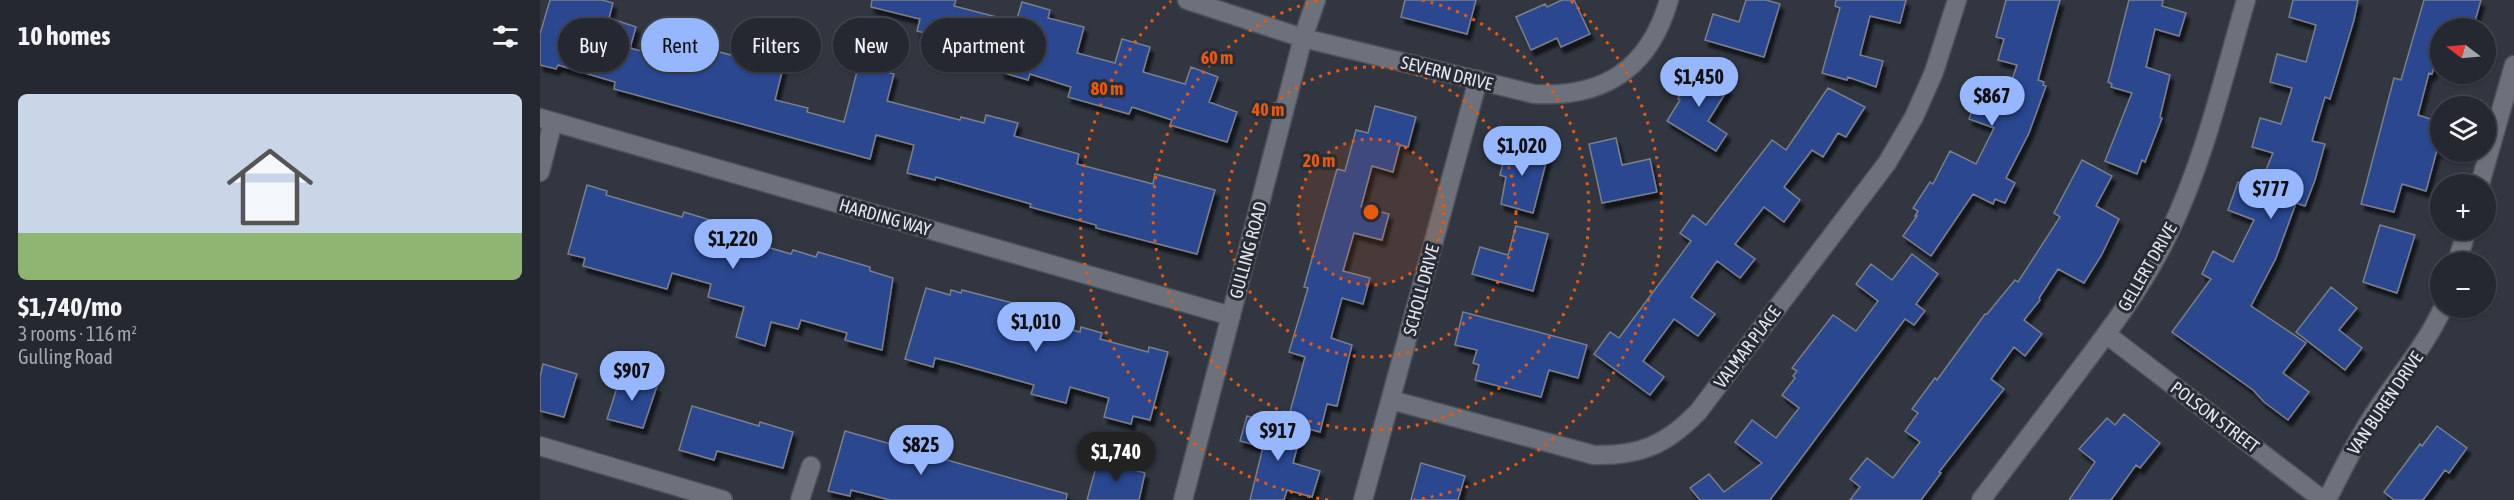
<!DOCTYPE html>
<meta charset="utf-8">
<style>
body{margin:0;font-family:"Asap Condensed",sans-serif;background:#2d3038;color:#f1f3f6;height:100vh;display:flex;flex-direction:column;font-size:22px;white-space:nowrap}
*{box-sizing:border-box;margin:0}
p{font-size:20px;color:#a3a6ab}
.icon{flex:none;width:33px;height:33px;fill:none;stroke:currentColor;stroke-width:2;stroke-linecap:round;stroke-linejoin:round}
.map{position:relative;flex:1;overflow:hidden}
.sheet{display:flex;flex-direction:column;background:#252830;width:540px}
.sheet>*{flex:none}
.banner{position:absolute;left:18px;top:18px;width:570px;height:54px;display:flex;gap:12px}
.needle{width:39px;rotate:286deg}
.tools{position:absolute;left:1890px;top:18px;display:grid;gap:12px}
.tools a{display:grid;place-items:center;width:66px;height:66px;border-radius:50%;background:#252830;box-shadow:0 2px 4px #0004,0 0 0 2px #42444c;font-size:30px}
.price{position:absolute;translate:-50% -51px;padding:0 14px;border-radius:21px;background:#96b6fd;color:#111;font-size:20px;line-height:39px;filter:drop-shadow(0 2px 3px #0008)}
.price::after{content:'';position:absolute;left:50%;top:36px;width:18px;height:14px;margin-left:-9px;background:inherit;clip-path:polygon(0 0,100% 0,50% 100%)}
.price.selected{background:#222;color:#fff}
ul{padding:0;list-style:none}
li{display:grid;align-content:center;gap:12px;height:318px;padding:0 18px}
li span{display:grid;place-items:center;height:186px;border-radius:9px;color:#555}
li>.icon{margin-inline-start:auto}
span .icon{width:108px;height:108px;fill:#fffc;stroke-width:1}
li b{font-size:26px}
h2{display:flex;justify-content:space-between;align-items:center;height:72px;padding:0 18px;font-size:26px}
.pill{padding:0 21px;border-radius:27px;background:#252830;box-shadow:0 2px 4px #0004,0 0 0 2px #42444c;font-size:21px;line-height:54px}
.pill.selected{background:#96b6fd;color:#111}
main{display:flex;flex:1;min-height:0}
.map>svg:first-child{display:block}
.building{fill:#2b478f;stroke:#797f8a;stroke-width:1.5;filter:url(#shadow)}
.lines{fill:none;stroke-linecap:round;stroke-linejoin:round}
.street-casing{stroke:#4e5159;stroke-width:21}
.street{stroke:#6c717c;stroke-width:18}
.ring{fill:none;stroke:#e8590c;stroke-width:3;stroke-dasharray:3 6}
.labels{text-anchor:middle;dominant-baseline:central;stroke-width:6;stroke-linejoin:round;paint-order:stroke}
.street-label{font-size:18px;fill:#e3e6ec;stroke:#282c35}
.centre{fill:#e8590c;stroke:#282c35;stroke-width:3}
.ring-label{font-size:18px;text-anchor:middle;font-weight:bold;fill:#e8590c;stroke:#282c35;stroke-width:6;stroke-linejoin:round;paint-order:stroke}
</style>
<main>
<section class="sheet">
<h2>10 homes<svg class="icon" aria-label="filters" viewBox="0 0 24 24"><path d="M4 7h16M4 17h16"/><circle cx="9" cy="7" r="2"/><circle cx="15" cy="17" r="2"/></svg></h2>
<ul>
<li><span style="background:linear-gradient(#c9d6e8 75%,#8fb573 0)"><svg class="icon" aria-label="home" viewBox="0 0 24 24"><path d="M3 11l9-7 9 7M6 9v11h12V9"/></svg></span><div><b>$1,740/mo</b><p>3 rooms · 116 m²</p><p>Gulling Road</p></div></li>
</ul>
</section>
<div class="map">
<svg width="1974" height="500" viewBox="0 0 1974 500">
<defs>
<filter id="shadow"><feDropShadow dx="3.5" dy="6" stdDeviation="1.5" flood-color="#0009"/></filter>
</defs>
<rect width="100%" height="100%" fill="#313640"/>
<path class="building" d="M 10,0 L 62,0 L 73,3 L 69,18 L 96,27 L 90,48 L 112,54 L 111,58 L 157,70 L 163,48 L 211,60 L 220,27 L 240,32 L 231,65 L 243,68 L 235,100 L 268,108 L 267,112 L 304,122 L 319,64 L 354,74 L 347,101 L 420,120 L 421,117 L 444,123 L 446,115 L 478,123 L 474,136 L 539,154 L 537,164 L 613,184 L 615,174 L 675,190 L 657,254 L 556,228 L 556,225 L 490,207 L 491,204 L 396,177 L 395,180 L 367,173 L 374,145 L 336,135 L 330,159 L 74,89 L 75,82 L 18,65 L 16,69 L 0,65 L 0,34 Z
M 332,0 L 416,0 L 414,6 L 476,22 L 482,2 L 510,10 L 508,18 L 544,27 L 537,53 L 575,63 L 582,39 L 610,47 L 603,72 L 645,84 L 651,67 L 678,77 L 669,102 L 697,112 L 687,142 L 630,125 L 632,120 L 592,107 L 589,114 L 528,97 L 531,87 L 490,74 L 488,80 L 461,72 L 464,61 L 427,51 L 426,55 L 405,49 L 408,39 L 377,31 L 380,19 L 331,7 Z
M 865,0 L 936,0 L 927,34 L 861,17 Z
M 1022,0 L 1034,0 L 1050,34 L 1021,47 L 1017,38 L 991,50 L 976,17 L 1005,4 L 1007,7 Z
M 1206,0 L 1226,0 L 1240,4 L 1224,57 L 1165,40 L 1173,14 L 1199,22 Z
M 1296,0 L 1366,0 L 1360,23 L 1330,16 L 1320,55 L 1343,61 L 1336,87 L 1308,77 L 1307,80 L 1282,73 L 1300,8 L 1295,6 Z
M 1466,0 L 1520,0 L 1498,80 L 1504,82 L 1503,85 L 1506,86 L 1489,133 L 1466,178 L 1475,183 L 1465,203 L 1455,199 L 1453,204 L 1433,194 L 1391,256 L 1363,236 L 1377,216 L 1375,216 L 1378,211 L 1373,208 L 1390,182 L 1393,184 L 1410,151 L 1436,164 L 1454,128 L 1429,119 L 1439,92 L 1465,101 L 1477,65 L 1458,60 L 1464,39 L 1456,37 Z
M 1589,0 L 1623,0 L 1622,6 L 1646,13 L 1639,36 L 1615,29 L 1606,67 L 1630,75 L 1620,117 L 1622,118 L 1605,162 L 1602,160 L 1597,174 L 1565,161 L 1592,93 L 1571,87 L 1572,84 L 1568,82 Z
M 1753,0 L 1818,0 L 1814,20 L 1790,99 L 1785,97 L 1772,141 L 1785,144 L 1775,180 L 1765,206 L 1756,203 L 1736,258 L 1711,306 L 1766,343 L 1743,373 L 1769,392 L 1748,420 L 1724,402 L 1713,390 L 1632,332 L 1671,279 L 1662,274 L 1673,251 L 1693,262 L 1714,220 L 1688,210 L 1698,182 L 1718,189 L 1733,153 L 1712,147 L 1720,118 L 1741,124 L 1752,88 L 1730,82 L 1737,54 L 1766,62 L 1776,25 L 1749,17 Z
M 1884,0 L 1941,0 L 1933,28 L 1900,28 L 1900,44 L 1892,74 L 1889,73 L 1878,115 L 1900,122 L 1900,151 L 1897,150 L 1886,191 L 1862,184 L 1854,212 L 1821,204 L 1854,78 L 1861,80 Z
M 1152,66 L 1188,89 L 1168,121 L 1187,134 L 1176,151 L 1127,121 L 1140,100 L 1138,99 L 1140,94 L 1136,92 Z
M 1288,88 L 1325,107 L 1306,137 L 1298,133 L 1283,157 L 1272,150 L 1244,187 L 1260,200 L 1244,222 L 1224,207 L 1195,244 L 1215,259 L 1200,278 L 1177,261 L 1151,297 L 1175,314 L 1158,336 L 1134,319 L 1103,361 L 1124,377 L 1110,395 L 1054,354 L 1070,332 L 1079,338 L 1151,241 L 1140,233 L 1153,215 L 1166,225 L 1232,140 L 1246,150 Z
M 835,106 L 876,117 L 868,147 L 860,145 L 853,172 L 832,166 L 821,207 L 849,214 L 842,240 L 814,233 L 803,271 L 830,278 L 823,304 L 802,298 L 791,338 L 812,345 L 797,406 L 787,404 L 780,432 L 747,423 L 765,357 L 749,352 L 768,288 L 764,287 L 797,169 L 805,171 L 816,130 L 828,133 Z
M 1076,138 L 1082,165 L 1110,159 L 1117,192 L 1062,203 L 1049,144 Z
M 968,144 L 1008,155 L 993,213 L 961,204 L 966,177 L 960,175 Z
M 1542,160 L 1572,176 L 1556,206 L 1579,219 L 1561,256 L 1544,283 L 1518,269 L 1499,298 L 1500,300 L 1484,320 L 1502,334 L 1485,356 L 1474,347 L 1451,379 L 1464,389 L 1399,472 L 1401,473 L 1381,500 L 1310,500 L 1320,487 L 1310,479 L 1327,458 L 1353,478 L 1380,442 L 1365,431 L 1378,413 L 1372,409 L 1395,378 L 1397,380 L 1445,314 L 1447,314 L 1475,280 L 1478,282 L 1520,217 L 1514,213 Z
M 47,185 L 67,191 L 66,195 L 90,202 L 142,217 L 144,212 L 205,231 L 203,240 L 251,254 L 253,250 L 276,257 L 278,252 L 330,267 L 330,271 L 353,278 L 342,350 L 305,340 L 307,333 L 261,320 L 258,329 L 231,322 L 225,346 L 196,337 L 204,307 L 168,297 L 171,284 L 132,273 L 127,289 L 43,266 L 45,258 L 28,254 Z
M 1840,225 L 1875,235 L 1857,293 L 1823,282 Z
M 976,226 L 1008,234 L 993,291 L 932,274 L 940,247 L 968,255 Z
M 1372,254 L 1398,274 L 1376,304 L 1385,311 L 1374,325 L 1365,319 L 1230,500 L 1160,500 L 1150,488 L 1169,474 L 1184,492 L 1222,463 L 1195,442 L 1212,420 L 1236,438 L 1259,408 L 1242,395 L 1255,378 L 1253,376 L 1257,371 L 1252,368 L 1293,315 L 1316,331 L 1338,301 L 1316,284 L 1331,264 L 1352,280 Z
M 1791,287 L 1817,308 L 1799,330 L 1822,348 L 1805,370 L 1756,332 Z
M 386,288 L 410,295 L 411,290 L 421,293 L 422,290 L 453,298 L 477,304 L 474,314 L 540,332 L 541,327 L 562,333 L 560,339 L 608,352 L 609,347 L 628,352 L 610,420 L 593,416 L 591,424 L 564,417 L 569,398 L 530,387 L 526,403 L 491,394 L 494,385 L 412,362 L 395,358 L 393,367 L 365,359 Z
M 923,312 L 1047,345 L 1038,378 L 1009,370 L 1001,397 L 935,380 L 939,365 L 933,363 L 937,350 L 915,345 Z
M 3,364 L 37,374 L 24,417 L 0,411 L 0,377 Z
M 81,375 L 117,386 L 103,428 L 67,419 Z
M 152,406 L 219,426 L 220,422 L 253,432 L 243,468 L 177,451 L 174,460 L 139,450 Z
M 1584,414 L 1620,443 L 1600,468 L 1596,465 L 1571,500 L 1529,500 L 1555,462 L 1539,449 L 1567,418 L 1575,425 Z
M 707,416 L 761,433 L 753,463 L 780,471 L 772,497 L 747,490 L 744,500 L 710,500 L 723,447 L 700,441 Z
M 1897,426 L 1927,448 L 1909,473 L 1905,470 L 1883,500 L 1854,500 L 1844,492 L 1880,444 L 1882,446 Z
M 305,431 L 527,494 L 526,500 L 350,500 L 311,490 L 310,496 L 288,491 Z
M 558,460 L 605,473 L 599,500 L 547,500 Z
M 881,463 L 925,476 L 918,500 L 871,500 Z"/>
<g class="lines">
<defs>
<path id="street" d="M 647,0 L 763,38 L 994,94 C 1064,98 1109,69 1129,0
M 0,118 L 691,316
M 0,172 L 13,122
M 1940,184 L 1974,65
M 1917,262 L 1927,230
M 1566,334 L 1783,500
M 851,400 L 1054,455 C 1100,456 1126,445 1158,412 L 1347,163 L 1374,117 L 1394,72 L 1417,0
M 0,446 L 183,500
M 260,500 L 271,466
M 643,500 L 763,38 L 776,0
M 823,500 L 938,80
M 1441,500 C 1472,459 1503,418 1534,377 C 1569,331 1604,285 1629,233 C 1665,159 1683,78 1706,0
M 1787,500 C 1802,470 1817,439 1836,411 C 1859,376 1885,346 1903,308"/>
</defs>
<use href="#street" class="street-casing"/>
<use href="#street" class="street"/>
</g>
<circle cx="831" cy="212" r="73" fill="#e8590c" fill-opacity=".12"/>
<g class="ring">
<circle cx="831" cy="212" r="73"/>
<circle cx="831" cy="212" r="145"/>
<path d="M882 0A218 218 0 1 1 780 0"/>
<path d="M788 500A291 291 0 0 1 631 1M1031 1A291 291 0 0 1 874 500"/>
</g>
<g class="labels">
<g class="street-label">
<text transform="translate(907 73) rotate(14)">SEVERN DRIVE</text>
<text transform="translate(345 217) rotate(16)">HARDING WAY</text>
<text transform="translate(708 250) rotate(-75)">GULLING ROAD</text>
<text transform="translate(1607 267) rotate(-60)">GELLERT DRIVE</text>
<text transform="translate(881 290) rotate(-75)">SCHOLL DRIVE</text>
<text transform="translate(1207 347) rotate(-53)">VALMAR PLACE</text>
<text transform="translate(1845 403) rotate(-56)">VAN BUREN DRIVE</text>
<text transform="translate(1675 417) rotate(37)">POLSON STREET</text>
</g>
</g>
<circle cx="831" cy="212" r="9" class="centre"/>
<g class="ring-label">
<text x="677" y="64">60 m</text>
<text x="567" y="95">80 m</text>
<text x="728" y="116">40 m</text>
<text x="779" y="167">20 m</text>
</g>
</svg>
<div class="tools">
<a><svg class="needle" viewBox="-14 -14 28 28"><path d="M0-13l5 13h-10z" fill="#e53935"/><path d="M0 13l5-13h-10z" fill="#a3a6ab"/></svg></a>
<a><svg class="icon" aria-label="layers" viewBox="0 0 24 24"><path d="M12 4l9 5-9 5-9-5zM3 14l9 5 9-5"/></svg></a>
<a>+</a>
<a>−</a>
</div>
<b class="price" style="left:1159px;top:108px">$1,450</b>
<b class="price" style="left:1452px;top:127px">$867</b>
<b class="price" style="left:982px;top:177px">$1,020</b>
<b class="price" style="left:1731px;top:220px">$777</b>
<b class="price" style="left:193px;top:270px">$1,220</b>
<b class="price" style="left:496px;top:353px">$1,010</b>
<b class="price" style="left:92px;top:402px">$907</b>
<b class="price" style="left:738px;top:462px">$917</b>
<b class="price" style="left:381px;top:476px">$825</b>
<b class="price selected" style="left:576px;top:483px">$1,740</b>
<div class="banner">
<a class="pill">Buy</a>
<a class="pill selected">Rent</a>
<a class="pill">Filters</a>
<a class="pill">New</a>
<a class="pill">Apartment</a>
</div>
</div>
</main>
